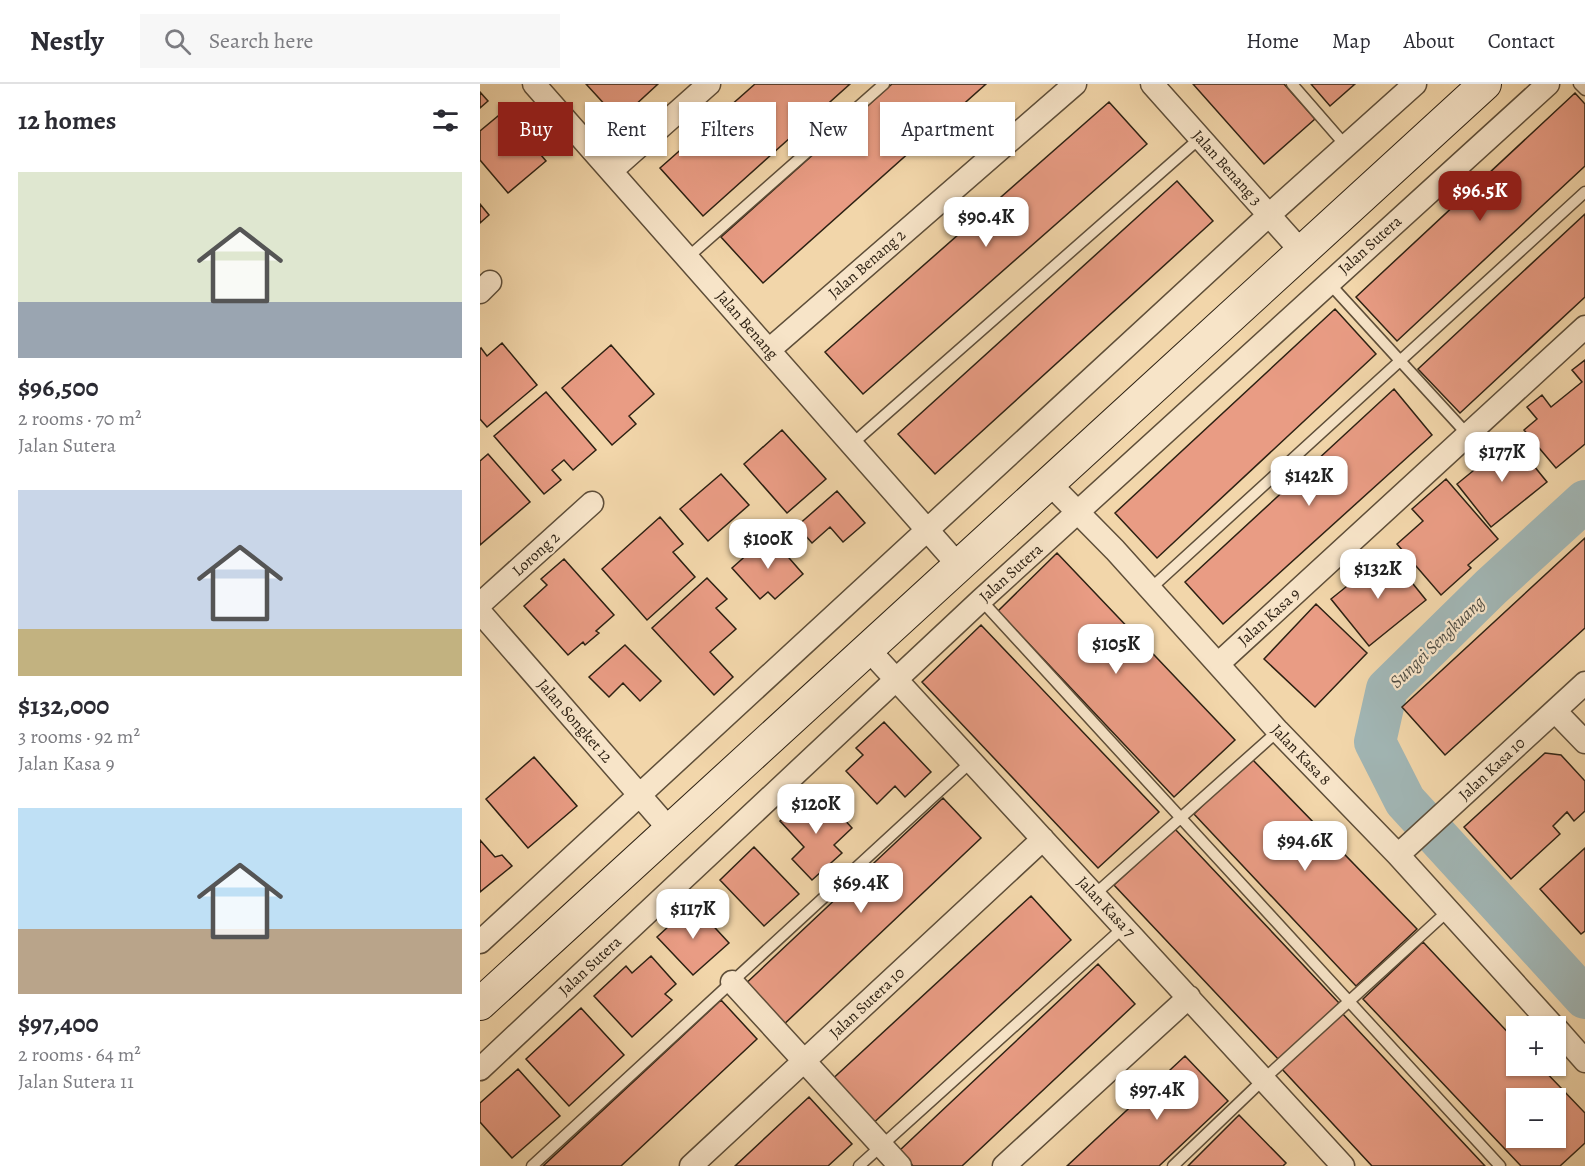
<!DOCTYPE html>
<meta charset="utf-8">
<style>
body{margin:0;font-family:Alegreya,serif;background:#f7f7f7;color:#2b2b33;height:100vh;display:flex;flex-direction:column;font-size:22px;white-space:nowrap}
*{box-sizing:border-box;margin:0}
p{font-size:20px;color:#7c7c81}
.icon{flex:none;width:33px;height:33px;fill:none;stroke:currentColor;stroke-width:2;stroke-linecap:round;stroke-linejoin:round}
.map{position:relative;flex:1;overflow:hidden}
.details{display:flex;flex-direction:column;background:#fff;width:480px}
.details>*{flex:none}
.top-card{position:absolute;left:18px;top:18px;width:570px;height:54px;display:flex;gap:12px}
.controls{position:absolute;left:1026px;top:932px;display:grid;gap:12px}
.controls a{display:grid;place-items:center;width:60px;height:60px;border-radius:0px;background:#fff;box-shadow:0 2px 4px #0004;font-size:30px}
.price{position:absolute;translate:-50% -51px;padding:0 14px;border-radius:12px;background:#fff;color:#222;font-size:20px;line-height:39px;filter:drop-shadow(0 2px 3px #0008)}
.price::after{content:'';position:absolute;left:50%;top:36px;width:18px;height:14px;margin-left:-9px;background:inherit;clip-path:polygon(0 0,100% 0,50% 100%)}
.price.on{background:#8f2418;color:#fff}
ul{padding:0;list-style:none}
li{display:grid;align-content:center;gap:12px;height:318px;padding:0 18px}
li span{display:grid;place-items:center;height:186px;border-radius:0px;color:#555}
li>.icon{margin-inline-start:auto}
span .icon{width:108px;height:108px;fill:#fffc;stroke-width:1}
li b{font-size:26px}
h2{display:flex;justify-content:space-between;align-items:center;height:72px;padding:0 18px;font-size:26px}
.tag{padding:0 21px;border-radius:0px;background:#fff;box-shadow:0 2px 4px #0004;font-size:21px;line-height:54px}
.tag.on{background:#8f2418;color:#fff}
header{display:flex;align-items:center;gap:36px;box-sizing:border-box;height:84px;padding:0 30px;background:#fff;border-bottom:2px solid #e1e1e2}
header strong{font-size:28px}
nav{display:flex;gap:33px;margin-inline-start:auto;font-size:21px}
.search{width:420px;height:54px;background:#f7f7f7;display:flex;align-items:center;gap:15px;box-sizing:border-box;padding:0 21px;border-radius:0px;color:#7c7c81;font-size:22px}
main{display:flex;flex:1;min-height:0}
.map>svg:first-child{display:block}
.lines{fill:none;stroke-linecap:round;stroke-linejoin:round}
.river{stroke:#a1b6b5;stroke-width:42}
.building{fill:#e99c84;stroke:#2d2113;stroke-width:1.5;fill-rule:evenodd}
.lane-casing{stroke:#5e4e39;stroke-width:13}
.street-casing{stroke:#5e4e39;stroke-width:25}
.secondary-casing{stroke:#2d2113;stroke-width:34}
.lane{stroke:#f7e4c8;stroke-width:10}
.street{stroke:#f7e4c8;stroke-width:22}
.secondary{stroke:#f7e4c8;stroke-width:32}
.labels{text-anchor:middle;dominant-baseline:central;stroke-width:4.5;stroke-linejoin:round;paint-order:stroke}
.street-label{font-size:16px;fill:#2d2113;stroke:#f7e4c8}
.water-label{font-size:18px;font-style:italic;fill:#504e44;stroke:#f7e4c8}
</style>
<header>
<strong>Nestly</strong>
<div class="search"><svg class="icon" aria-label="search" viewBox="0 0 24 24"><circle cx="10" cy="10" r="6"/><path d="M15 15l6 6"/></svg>Search here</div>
<nav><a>Home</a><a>Map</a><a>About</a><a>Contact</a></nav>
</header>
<main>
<section class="details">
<h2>12 homes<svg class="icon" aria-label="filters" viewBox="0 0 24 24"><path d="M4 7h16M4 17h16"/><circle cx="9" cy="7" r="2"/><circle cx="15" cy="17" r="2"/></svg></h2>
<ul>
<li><span style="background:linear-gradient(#dfe7d0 70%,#9aa5b1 0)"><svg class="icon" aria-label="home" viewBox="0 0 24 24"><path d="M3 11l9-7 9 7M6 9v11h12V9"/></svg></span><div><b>$96,500</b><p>2 rooms · 70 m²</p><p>Jalan Sutera</p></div></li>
<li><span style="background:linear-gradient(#c9d6e8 75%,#c2b280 0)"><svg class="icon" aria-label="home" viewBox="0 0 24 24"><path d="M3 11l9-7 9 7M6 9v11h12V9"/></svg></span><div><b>$132,000</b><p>3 rooms · 92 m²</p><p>Jalan Kasa 9</p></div></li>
<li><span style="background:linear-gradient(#bfe0f5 65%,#b9a48a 0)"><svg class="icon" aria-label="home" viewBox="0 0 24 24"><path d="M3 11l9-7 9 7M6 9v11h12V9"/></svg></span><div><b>$97,400</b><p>2 rooms · 64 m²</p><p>Jalan Sutera 11</p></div></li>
</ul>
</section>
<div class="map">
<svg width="1105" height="1082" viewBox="0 0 1105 1082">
<rect width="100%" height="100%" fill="#f2d6aa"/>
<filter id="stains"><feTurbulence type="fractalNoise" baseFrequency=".00333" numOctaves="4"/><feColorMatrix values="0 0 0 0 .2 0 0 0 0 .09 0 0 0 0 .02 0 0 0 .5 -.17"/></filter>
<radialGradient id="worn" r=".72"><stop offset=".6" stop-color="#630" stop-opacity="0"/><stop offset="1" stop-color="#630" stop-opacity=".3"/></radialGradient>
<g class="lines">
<path class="river" d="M 1105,417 L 1011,503 L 907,605 L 895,658 L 925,717 L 1105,914"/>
</g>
<path class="building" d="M 106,0 L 178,0 L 139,36 Z
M 275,0 L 370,0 L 223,132 L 180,84 Z
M 412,0 L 506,0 L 283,199 L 241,153 Z
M 713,0 L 804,0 L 835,35 L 784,80 Z
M 831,0 L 875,0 L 850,22 Z
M 0,8 L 8,17 L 0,24 Z
M 1095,9 L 1105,20 L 1105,82 L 917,257 L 876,213 Z
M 629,18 L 667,60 L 383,310 L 345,268 Z
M 24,27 L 66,77 L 28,109 L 0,76 L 0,47 Z
M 697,97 L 733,137 L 455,390 L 418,350 Z
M 0,120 L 9,131 L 0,139 Z
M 1105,130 L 1105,213 L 980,329 L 938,285 Z
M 855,225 L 896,270 L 677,474 L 635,429 Z
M 22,259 L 57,301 L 7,343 L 0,335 L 0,265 L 1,264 L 7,272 Z
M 131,261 L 174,310 L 149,332 L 156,340 L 132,361 L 82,304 Z
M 1105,276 L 1105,360 L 1076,384 L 1044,346 L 1057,335 L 1047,323 L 1062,311 L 1071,323 L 1102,298 L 1092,286 Z
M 914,305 L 952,351 L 743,540 L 705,498 Z
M 66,308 L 116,366 L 93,386 L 84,376 L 72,386 L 81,396 L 64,410 L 14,352 Z
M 302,346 L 346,395 L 307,429 L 264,380 Z
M 1032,355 L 1067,398 L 1011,443 L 977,400 Z
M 8,370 L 50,418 L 0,461 L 0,377 Z
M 241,390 L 269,421 L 228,457 L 200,425 Z
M 966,395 L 1018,455 L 988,481 L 991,484 L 961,511 L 917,460 L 943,437 L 932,425 Z
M 357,407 L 385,439 L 363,458 L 350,443 L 332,459 L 317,442 Z
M 180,433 L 203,460 L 193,468 L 215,493 L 167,536 L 122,485 Z
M 289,451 L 323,490 L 295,515 L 288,508 L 280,515 L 252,484 Z
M 1105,454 L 1105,544 L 965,671 L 922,623 Z
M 577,469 L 755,656 L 694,713 L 518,527 Z
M 908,469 L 946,516 L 889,562 L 851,515 Z
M 84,475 L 134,531 L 116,547 L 119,549 L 105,561 L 103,558 L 88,571 L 44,522 L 67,501 L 61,495 Z
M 227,494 L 247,515 L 236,524 L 256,545 L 230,568 L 253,593 L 234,611 L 172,544 Z
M 836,520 L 887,569 L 835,623 L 784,575 Z
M 501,541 L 679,728 L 618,784 L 442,598 Z
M 145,561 L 181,597 L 160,617 L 143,599 L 129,613 L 109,593 Z
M 404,638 L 451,688 L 425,713 L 415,702 L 397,720 L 366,687 L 383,671 L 376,664 Z
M 1065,669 L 1081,671 L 1105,697 L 1105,727 L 1094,737 L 1087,728 L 1073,742 L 1080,750 L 1031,795 L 984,743 Z
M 54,673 L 97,722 L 48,764 L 6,715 Z
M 771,674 L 937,845 L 876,902 L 714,730 Z
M 341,710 L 372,744 L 354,761 L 362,769 L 332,796 L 312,775 L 324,763 L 300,737 L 318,721 L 324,726 Z
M 463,714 L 501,754 L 299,945 L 260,905 Z
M 695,745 L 859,919 L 799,976 L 634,801 Z
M 0,756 L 15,773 L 22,771 L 32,782 L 0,808 Z
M 274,763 L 319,810 L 284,842 L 240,796 Z
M 1105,764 L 1105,847 L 1101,850 L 1060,805 Z
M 551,812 L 591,856 L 388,1044 L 347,1000 Z
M 213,820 L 249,859 L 213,891 L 177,853 Z
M 943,858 L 1036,957 L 1036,981 L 1059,981 L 1105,1029 L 1105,1059 L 1080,1082 L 1041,1082 L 883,915 ZM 1036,1014 L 1076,1014 L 1076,1053 L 1036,1053 Z
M 171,872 L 196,900 L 185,910 L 192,916 L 152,953 L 114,912 L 146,882 L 152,889 Z
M 618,880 L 655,920 L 482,1082 L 433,1082 L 419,1067 Z
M 241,916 L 277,955 L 141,1082 L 63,1082 Z
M 101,924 L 144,971 L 89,1022 L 46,975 Z
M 861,928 L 1005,1082 L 892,1082 L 801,984 Z
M 705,972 L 748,1017 L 679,1082 L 587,1082 Z
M 38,985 L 80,1032 L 32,1074 L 0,1038 L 0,1019 Z
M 329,1013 L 372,1060 L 348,1082 L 255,1082 Z
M 759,1031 L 806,1079 L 803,1082 L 708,1082 Z"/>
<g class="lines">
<defs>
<path id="lane" d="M 812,0 L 866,62
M 1099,0 L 1105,6
M 207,174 L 404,0
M 849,199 L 988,351
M 372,360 L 720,54
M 669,506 L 1105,108
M 501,516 L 1020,1082
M 614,811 L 798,647
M 52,1082 L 492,677
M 379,1082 L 644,843
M 693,1082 L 784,995 L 969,826"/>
<path id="street" d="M 54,0 L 479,482
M 672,0 L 822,168
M 131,87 L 229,0
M 0,208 L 10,198
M 289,266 L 595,0
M 569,399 L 635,466 L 798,647 L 918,771 L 1073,942
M 0,520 L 112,419
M 0,528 L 190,746
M 388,565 L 863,1082
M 738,580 L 1105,243
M 1075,627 L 1105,658
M 918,771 L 1105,599
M 0,858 L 789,131 L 935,0
M 252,898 L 420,1082
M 1076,944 L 1105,977
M 0,985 L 501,516 L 1068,0
M 211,1082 L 563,755
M 524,1082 L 709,913"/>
<path id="secondary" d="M 0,920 L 1005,0"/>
</defs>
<use href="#lane" class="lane-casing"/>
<use href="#street" class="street-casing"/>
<use href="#secondary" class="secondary-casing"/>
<use href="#lane" class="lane"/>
<use href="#street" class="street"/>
<use href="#secondary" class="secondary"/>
</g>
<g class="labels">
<g class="street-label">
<text transform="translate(747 84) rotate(48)">Jalan Benang 3</text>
<text transform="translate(890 161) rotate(-42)">Jalan Sutera</text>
<text transform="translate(387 180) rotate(-41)">Jalan Benang 2</text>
<text transform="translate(267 241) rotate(49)">Jalan Benang</text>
<text transform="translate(56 470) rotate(-42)">Lorong 2</text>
<text transform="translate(531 489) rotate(-42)">Jalan Sutera</text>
<text transform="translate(789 533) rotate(-42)">Jalan Kasa 9</text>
<text transform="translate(95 637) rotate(49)">Jalan Songket 12</text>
<text transform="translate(821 671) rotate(46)">Jalan Kasa 8</text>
<text transform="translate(1012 685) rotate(-43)">Jalan Kasa 10</text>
<text transform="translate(626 823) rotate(47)">Jalan Kasa 7</text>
<text transform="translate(110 882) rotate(-43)">Jalan Sutera</text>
<text transform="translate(387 919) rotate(-43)">Jalan Sutera 10</text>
</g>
<g class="water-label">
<text transform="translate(957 558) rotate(-44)">Sungei Sengkuang</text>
</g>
</g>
<rect width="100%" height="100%" filter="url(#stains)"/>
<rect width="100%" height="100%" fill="url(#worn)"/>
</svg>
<div class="controls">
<a>+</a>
<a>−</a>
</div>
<b class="price on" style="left:1000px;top:138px">$96.5K</b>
<b class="price" style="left:506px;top:164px">$90.4K</b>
<b class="price" style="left:1022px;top:399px">$177K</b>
<b class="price" style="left:829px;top:423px">$142K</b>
<b class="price" style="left:288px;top:486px">$100K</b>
<b class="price" style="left:898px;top:516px">$132K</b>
<b class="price" style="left:636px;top:591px">$105K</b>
<b class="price" style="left:336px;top:751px">$120K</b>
<b class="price" style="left:825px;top:788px">$94.6K</b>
<b class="price" style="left:381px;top:830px">$69.4K</b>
<b class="price" style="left:213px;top:856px">$117K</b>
<b class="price" style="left:677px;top:1037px">$97.4K</b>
<div class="top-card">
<a class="tag on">Buy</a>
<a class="tag">Rent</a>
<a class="tag">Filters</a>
<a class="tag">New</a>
<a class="tag">Apartment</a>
</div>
</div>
</main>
